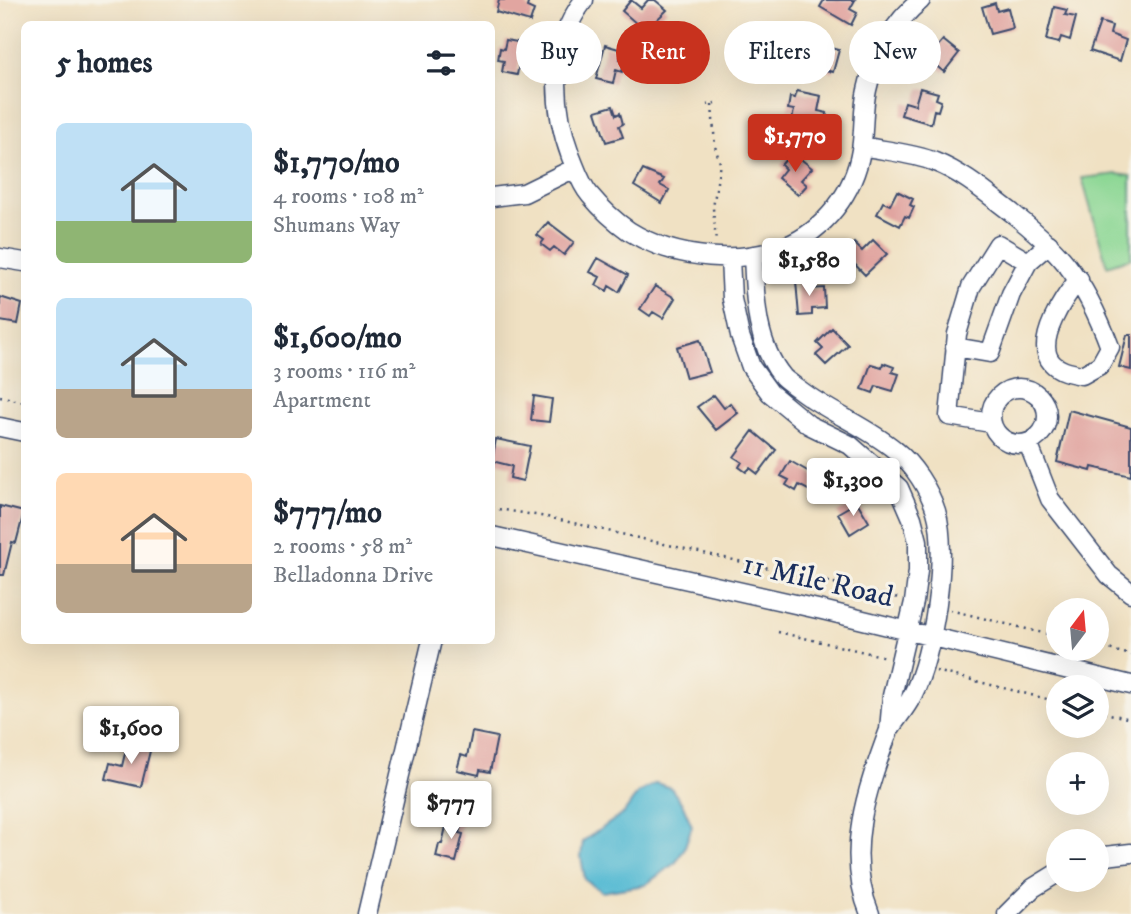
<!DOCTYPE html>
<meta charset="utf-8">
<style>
body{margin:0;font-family:"IM FELL DW Pica",serif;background:#f6f6f7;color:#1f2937;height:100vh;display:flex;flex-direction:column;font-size:26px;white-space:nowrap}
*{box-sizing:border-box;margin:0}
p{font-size:23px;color:#747a83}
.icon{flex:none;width:38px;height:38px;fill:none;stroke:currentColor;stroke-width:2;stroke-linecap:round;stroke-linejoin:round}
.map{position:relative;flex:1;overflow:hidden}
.details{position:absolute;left:21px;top:21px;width:474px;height:623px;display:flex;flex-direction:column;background:#fff;border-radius:10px;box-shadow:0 7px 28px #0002}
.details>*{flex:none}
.hud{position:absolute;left:516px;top:21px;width:509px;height:63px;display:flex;gap:14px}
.needle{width:46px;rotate:16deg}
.tools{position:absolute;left:1046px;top:598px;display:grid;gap:14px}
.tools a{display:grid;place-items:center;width:63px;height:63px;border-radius:50%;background:#fff;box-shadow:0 7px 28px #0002;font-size:35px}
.price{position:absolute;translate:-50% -60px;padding:0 16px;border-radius:7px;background:#fff;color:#222;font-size:23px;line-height:46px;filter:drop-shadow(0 2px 4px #0008)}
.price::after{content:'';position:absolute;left:50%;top:42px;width:21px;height:16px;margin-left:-10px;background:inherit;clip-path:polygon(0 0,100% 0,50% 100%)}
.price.current{background:#c8321e;color:#fff}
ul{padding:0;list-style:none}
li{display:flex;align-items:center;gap:21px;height:175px;padding:0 35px}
li span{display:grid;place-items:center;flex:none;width:196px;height:140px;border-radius:10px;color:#555}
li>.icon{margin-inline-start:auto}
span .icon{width:84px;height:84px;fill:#fffc;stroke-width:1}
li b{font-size:30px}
h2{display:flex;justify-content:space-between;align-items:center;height:84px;padding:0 35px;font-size:30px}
.tag{padding:0 24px;border-radius:32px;background:#fff;box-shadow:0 7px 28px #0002;font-size:24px;line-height:63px}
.tag.current{background:#c8321e;color:#fff}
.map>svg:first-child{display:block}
.green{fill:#8cd794;stroke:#548379;stroke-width:2}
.water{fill:#55bad3;stroke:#387498;stroke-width:2}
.building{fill:#e1a5a0}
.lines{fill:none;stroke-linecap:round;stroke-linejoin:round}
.minor-casing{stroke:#3b4a6d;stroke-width:21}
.path{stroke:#3b4a6d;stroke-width:2.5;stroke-dasharray:2 5;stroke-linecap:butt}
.minor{stroke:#fff;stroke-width:18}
.labels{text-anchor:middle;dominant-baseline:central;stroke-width:6;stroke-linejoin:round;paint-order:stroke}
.street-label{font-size:30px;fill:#1b2f5e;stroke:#f7f3e8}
</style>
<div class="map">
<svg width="1131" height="914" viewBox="0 0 1131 914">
<rect width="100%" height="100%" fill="#f7f3e8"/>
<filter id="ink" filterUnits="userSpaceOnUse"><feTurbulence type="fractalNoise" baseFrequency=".0143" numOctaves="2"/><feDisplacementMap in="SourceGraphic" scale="14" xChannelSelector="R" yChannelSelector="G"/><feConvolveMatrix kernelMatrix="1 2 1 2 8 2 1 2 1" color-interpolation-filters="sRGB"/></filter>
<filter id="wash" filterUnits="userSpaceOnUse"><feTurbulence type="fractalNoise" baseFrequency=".00686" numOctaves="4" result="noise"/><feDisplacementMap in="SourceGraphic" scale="28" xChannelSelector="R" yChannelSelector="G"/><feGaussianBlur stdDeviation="1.57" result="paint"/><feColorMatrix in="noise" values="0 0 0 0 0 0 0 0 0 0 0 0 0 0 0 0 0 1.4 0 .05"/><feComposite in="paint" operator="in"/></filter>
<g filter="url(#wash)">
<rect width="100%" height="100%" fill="#f0e1c3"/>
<path class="green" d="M 1117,174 L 1131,176 L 1131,258 L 1107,266 L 1082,178 Z"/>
<path class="water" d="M 656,783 L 671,788 L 683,805 L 692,826 L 684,849 L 676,862 L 645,885 L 602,892 L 585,880 L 581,857 L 583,841 L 624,813 L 638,793 Z"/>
<g id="blocks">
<path class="building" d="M 499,0 L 529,0 L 527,7 L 534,10 L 530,22 L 496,12 Z
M 631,0 L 641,8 L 648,0 L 655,0 L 667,10 L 645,31 L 622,11 Z
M 824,0 L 855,0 L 850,9 L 857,13 L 851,25 L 820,7 Z
M 995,3 L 997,11 L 1008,8 L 1013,28 L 990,34 L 982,7 Z
M 1054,7 L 1067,10 L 1065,15 L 1076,17 L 1070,40 L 1061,37 L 1059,43 L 1046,40 Z
M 1100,22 L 1112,26 L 1110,34 L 1126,40 L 1120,61 L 1090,51 Z
M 506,40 L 523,43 L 517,75 L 502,72 L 504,61 L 498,60 L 500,48 L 504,49 Z
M 943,40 L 959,53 L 944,72 L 922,54 L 931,43 L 937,47 Z
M 813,43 L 839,50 L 833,72 L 807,65 Z
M 605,45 L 622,50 L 620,59 L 625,60 L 622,72 L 616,70 L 613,83 L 596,79 Z
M 920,88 L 938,93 L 936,99 L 941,101 L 938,111 L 934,110 L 931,124 L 901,115 L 905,102 L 915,105 Z
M 797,91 L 821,96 L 818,111 L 827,113 L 824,126 L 792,120 L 794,110 L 788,109 L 790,97 L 795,98 Z
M 613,106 L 616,115 L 620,113 L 623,124 L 619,126 L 623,137 L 606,142 L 596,111 Z
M 797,156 L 812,168 L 801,180 L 807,185 L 798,195 L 778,178 L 785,169 L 781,165 L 788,157 L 793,161 Z
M 643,170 L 664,179 L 660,185 L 669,190 L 662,203 L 634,186 Z
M 897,191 L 913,199 L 910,205 L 914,207 L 909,218 L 905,216 L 900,226 L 877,214 L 883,202 L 890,205 Z
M 548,222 L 574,242 L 564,255 L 554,247 L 550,251 L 541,244 L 544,240 L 537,235 Z
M 873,240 L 887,254 L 865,275 L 844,253 L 854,243 L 862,251 Z
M 598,258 L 628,275 L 619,292 L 609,286 L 607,291 L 596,285 L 600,277 L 590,272 Z
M 809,280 L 810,289 L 824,288 L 825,308 L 812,309 L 812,315 L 799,316 L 796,281 Z
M 655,286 L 675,298 L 663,318 L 653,312 L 650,316 L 640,309 Z
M 0,297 L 22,304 L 18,324 L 0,321 Z
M 832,328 L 848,345 L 826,365 L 816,355 L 823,349 L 817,343 Z
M 1127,335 L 1131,335 L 1131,370 L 1119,367 Z
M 700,340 L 710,372 L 686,378 L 677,347 Z
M 883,363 L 894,367 L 892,372 L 899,374 L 893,391 L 876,386 L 873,393 L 862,389 L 871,364 L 882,367 Z
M 714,395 L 724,408 L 730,403 L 738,413 L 716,430 L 697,407 Z
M 534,396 L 552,399 L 549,422 L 531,420 Z
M 1069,410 L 1131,427 L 1131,476 L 1092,467 L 1091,471 L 1057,462 Z
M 753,431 L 776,450 L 758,474 L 750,468 L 746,472 L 739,467 L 742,462 L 734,457 Z
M 496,439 L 530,446 L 523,481 L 510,478 L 512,466 L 492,461 Z
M 790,461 L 818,477 L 810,491 L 799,485 L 796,491 L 786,485 L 789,480 L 781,476 Z
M 857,502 L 869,522 L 850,534 L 838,513 Z
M 0,506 L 24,512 L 16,543 L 12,542 L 4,575 L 0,575 Z
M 472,732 L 497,737 L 490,772 L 480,770 L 479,775 L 457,770 L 461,755 L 467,757 Z
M 128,741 L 151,747 L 141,787 L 106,779 L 110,763 L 122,766 Z
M 448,818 L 462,822 L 459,833 L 463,834 L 456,862 L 436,857 L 439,844 L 442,844 Z"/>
</g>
</g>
<g filter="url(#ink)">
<use href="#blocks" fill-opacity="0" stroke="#3b4a6d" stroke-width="2"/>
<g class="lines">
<defs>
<path id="minor" d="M 584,0 C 549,46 552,106 571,157 C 576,169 581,185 590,195 C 600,207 616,222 629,231 C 674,259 744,267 793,243 C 831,224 858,185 862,142 C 864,125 863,107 867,90 C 874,56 894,22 921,0
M 862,146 C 885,151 913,153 935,162 C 958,171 979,187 998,202 C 1059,248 1083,275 1110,347 L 1100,365 L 1082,375 C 1071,373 1059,371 1052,363 C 1033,342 1065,296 1079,279
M 492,197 L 524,193 L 575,168
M 0,258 L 24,262
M 730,258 L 732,299 L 740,336 L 751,367 L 770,393 L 809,425 L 850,445 L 899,488 L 912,518 L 918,541 L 918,571 L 914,602 L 892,696 L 889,730 C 897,718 907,707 913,694 C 933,656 949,553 936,511 C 929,489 913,464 895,450 C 866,426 830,413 800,390 C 795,386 788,382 783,377 C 755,343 755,297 753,255
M 955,347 L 990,353 L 1011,294 L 1028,262
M991 416a28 28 0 1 1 56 0a28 28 0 1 1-56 0Z
M 991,423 L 949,416 L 957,334 L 971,287 L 998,244 L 1028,262 L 1049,244
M 0,427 L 24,432
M 1028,443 L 1050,499 L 1109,575 L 1131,593
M 492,536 L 822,610 L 1131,685
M 1097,857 L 1131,853
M 367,914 L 432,640
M 870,914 C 844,851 867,790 889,730
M 1007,914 L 1033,888 L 1059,872"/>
</defs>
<use href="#minor" class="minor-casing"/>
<path class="path" d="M 707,105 L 715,103
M 712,105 L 715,146 L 720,163 L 713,208 L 716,243
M 0,396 L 24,402
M 492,508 L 547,517 L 899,598
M 950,610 L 1059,637
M 778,632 L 886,657
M 1097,646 L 1131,655
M 936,671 L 1059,702
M 1097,711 L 1131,719"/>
<use href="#minor" class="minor"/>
</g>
</g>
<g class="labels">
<g class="street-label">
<text transform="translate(818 581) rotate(13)">11 Mile Road</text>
</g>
</g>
</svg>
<div class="tools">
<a><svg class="needle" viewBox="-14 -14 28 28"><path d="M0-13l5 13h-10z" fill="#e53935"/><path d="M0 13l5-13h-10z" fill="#747a83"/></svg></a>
<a><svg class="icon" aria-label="layers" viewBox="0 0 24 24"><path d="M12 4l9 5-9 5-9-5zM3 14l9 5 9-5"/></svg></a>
<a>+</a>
<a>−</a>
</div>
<b class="price current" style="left:795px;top:174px">$1,770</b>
<b class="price" style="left:809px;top:298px">$1,580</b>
<b class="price" style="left:853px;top:518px">$1,300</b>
<b class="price" style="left:131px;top:766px">$1,600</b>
<b class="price" style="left:451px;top:841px">$777</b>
<div class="hud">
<a class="tag">Buy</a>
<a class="tag current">Rent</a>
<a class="tag">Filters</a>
<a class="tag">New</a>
</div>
<section class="details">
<h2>5 homes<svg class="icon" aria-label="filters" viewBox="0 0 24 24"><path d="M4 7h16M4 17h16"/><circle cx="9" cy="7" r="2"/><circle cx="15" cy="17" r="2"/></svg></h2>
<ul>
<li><span style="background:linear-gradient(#bfe0f5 70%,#8fb573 0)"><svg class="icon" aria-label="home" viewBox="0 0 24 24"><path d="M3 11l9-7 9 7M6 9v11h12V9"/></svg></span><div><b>$1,770/mo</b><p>4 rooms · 108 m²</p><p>Shumans Way</p></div></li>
<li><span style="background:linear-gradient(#bfe0f5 65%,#b9a48a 0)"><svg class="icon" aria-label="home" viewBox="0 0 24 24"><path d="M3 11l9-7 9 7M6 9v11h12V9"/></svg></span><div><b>$1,600/mo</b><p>3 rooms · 116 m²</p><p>Apartment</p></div></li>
<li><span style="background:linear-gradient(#ffd9b3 65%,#b9a48a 0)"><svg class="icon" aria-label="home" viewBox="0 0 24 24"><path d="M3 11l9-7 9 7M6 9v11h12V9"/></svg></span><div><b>$777/mo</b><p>2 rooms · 58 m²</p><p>Belladonna Drive</p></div></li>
</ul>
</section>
</div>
